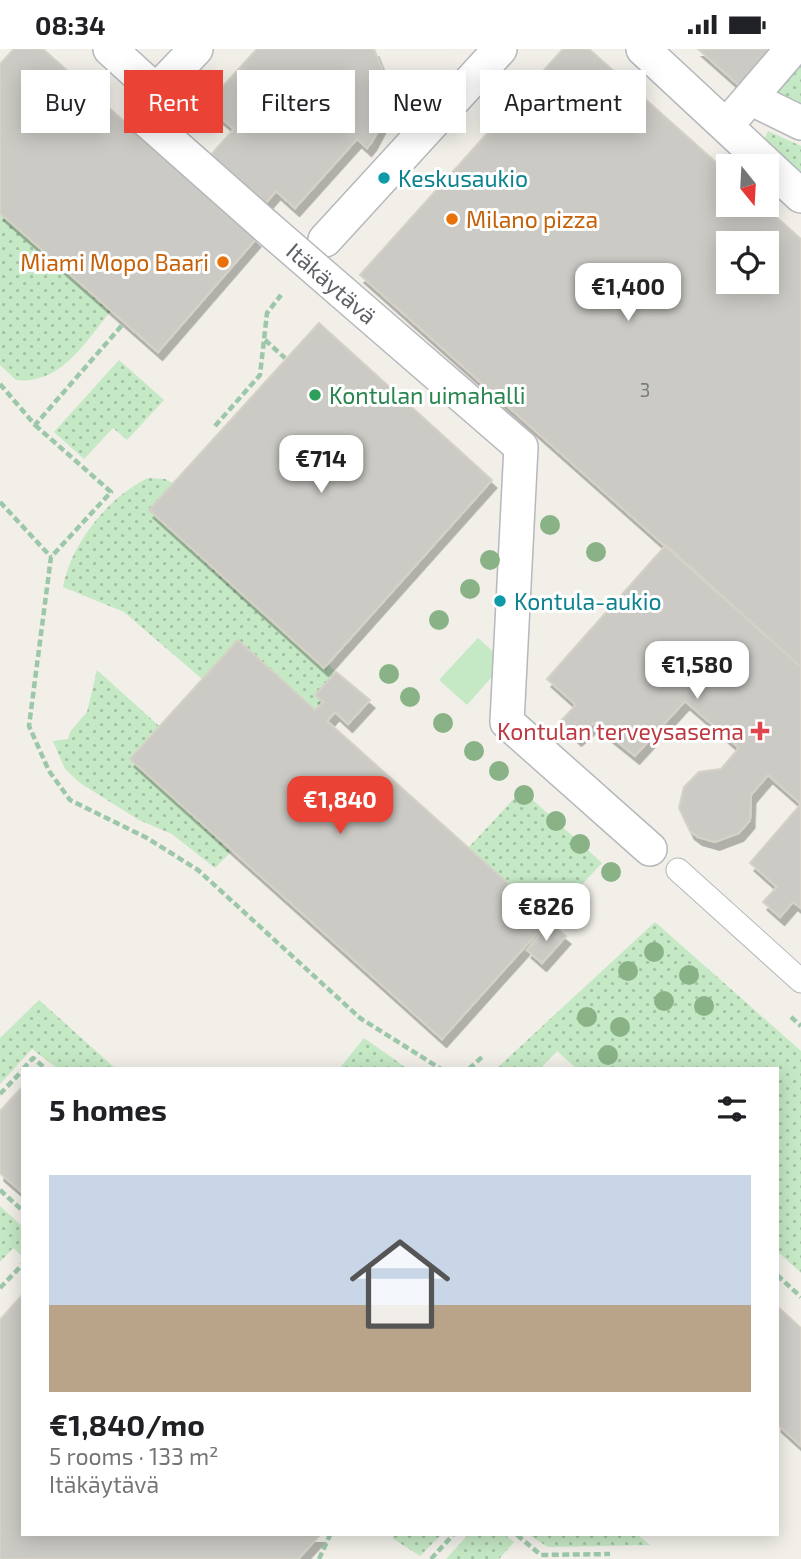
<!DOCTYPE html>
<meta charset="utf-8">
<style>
body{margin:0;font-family:"Exo 2",sans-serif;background:#f2f2f2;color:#202124;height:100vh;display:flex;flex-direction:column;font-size:26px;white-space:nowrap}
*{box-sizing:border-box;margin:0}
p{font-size:23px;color:#757577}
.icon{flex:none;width:38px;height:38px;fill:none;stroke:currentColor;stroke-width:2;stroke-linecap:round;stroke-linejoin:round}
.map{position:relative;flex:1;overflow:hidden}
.panel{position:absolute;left:21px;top:1018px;width:758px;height:469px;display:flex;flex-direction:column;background:#fff;border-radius:0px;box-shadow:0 4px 18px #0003}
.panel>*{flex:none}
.top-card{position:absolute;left:21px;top:21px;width:760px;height:63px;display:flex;gap:14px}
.needle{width:46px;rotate:162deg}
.controls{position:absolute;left:716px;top:105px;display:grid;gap:14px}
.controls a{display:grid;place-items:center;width:63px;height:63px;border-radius:0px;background:#fff;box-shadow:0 4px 18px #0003;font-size:35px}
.price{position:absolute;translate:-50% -60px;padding:0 16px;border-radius:14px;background:#fff;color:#222;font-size:23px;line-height:46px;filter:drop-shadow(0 2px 4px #0008)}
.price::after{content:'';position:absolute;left:50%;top:42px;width:21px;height:16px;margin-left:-10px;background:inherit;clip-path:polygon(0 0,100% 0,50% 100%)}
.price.on{background:#ea4335;color:#fff}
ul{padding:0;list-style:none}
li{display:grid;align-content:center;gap:14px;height:371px;padding:0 28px}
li+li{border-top:2px solid #e0e0e0}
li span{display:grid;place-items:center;height:217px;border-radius:0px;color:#555}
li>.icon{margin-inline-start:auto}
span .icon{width:126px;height:126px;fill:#fffc;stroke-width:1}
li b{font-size:30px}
h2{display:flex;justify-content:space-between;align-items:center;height:84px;padding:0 28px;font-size:30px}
.tag{padding:0 24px;border-radius:0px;background:#fff;box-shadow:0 4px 18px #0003;font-size:24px;line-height:63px}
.tag.on{background:#ea4335;color:#fff}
.status{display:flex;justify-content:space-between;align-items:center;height:49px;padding:0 35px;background:#fff;direction:ltr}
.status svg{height:19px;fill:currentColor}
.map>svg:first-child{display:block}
.grass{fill:url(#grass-dots)}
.garden{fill:#c5e8c5}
.building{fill:#cccac5;stroke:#d6d1c6;stroke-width:2;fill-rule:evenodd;filter:url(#shadow)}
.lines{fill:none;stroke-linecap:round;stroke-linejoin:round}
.service-casing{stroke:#b5b8bc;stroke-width:25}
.pedestrian-casing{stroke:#b5b8bc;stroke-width:36}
.path{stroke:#9cc7a9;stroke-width:4.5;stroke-dasharray:7 3.5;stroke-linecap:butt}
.service{stroke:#fff;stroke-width:23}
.pedestrian{stroke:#fff;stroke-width:33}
.pedestrian-bridge-casing{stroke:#b5b8bc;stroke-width:36;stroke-linecap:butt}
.pedestrian-bridge{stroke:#fff;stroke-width:33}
.tree{fill:#89b387}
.culture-dot{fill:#0f9aa8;stroke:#fff;stroke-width:2.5}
.food-dot{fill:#e8710a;stroke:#fff;stroke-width:2.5}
.leisure-dot{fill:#2e9e5b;stroke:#fff;stroke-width:2.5}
.health-dot{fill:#e0444e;stroke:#fff;stroke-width:2.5}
.labels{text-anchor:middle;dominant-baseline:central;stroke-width:6;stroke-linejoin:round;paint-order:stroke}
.number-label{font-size:19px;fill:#7a7d7f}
.culture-label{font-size:23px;fill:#0d838f;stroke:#fff;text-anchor:start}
.food-label{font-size:23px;fill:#c56008;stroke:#fff;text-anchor:start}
.street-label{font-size:23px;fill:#5f6368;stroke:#fff}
.leisure-label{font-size:23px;fill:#27864d;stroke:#fff;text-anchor:start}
.health-label{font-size:23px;fill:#be3a42;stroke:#fff;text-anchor:end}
</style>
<div class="status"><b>08:34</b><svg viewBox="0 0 49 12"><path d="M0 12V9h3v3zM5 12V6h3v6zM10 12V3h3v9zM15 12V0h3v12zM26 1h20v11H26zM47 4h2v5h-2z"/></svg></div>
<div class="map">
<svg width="801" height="1510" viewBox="0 0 801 1510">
<defs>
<pattern id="grass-dots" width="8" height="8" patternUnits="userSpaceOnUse" patternTransform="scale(1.75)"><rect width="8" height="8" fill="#c5e8c5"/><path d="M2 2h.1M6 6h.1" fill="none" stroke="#a3c0a4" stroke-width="1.8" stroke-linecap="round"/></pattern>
<filter id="shadow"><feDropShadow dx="4.5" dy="8" stdDeviation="0" flood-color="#0004"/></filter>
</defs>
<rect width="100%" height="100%" fill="#f1efe8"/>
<path class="grass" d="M 801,2 L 801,67 L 760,48 Z
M 768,82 L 801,97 L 801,138 L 760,100 Z
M 0,164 L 111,262 C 85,293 61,336 16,331 L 0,316 Z
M 119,311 L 164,351 L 127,391 L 113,379 L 84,410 L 54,383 Z
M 148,429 L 165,430 L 173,434 L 149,461 L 324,618 L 328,615 L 336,623 L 316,646 L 323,653 L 315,660 L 238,592 L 202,630 L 124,563 L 63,538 C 71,495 108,448 148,429 Z
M 97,621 L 159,677 L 131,710 L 232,802 L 215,819 L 172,785 L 139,771 L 80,734 L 65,720 L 53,692 L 68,690 L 70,683 L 87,663 Z
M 522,741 L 602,814 L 549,871 L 468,799 Z
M 655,873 L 801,1002 L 801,1224 L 777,1202 L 777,1020 L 577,1020 L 557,1002 L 540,1020 L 496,1020 Z
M 39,951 L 116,1020 L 58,1020 L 32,1000 L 0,1035 L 0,989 Z
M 364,989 L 408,1020 L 339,1020 Z
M 0,1157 L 23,1178 L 23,1204 L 21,1206 L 13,1199 L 0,1213 Z
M 395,1486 L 441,1486 L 420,1507 L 392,1489 Z
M 468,1486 L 505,1486 L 514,1493 L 499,1510 L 446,1510 Z
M 529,1486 L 638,1486 L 650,1496 L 548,1498 Z"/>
<path class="garden" d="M 478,589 L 505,613 L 467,656 L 439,631 Z"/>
<path class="building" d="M 14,0 L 43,0 L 256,190 L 158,303 L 0,164 L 0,15 Z
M 257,0 L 374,0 L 387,33 L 383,72 L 372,93 L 367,99 L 357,90 L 295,159 L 276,142 L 264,156 L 210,107 L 234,80 L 206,56 Z
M 563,0 L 589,0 L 728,124 L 728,156 L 763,156 L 801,190 L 801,618 L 360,226 ZM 728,194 L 766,194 L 766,233 L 728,233 Z
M 698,0 L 775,0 L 741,38 Z
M 319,274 L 492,431 L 324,619 L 149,461 Z
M 666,496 L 801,618 L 801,859 L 793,853 L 780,868 L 763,853 L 777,838 L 750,814 L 801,755 L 768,726 L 751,746 L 750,771 L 739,784 L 715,793 L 698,788 L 690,782 L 679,759 L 684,738 L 699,723 L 721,720 L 739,699 L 685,652 L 635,707 L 594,674 L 577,689 L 560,673 L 576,656 L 547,630 Z
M 238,591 L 315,661 L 323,653 L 315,646 L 336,623 L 370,651 L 348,675 L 335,663 L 327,672 L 549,871 L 442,990 L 130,710 Z
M 550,874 L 566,887 L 542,914 L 527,901 Z
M 23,1037 L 23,1144 L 0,1124 L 0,1062 Z
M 23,1245 L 23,1486 L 320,1486 L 298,1510 L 0,1510 L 0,1271 Z
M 777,1257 L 801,1279 L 801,1397 L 777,1375 Z"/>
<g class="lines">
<defs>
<path id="service" d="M 678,821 L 801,932"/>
<path id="pedestrian" d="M 110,0 L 156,42 L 196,0
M 643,0 L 801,147
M 750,49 L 801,74
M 144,69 L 267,178
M 726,77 L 792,0
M 325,191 L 500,0
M 342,243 L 521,398 L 507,673 L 650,800"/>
</defs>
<use href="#service" class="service-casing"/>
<use href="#pedestrian" class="pedestrian-casing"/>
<path class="path" d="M 265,291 L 285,309
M 0,335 L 35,376 L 124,274
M 35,376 L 111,443 L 51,508 L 29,677 L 49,722 L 70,751 L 147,789 L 198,821 L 360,969 L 441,1020
M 215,377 L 260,326 L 267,264 L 281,246
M 0,453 L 51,508
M 791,968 L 801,977
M 23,1020 L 33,1009 L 46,1020
M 469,1020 L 482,1008
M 0,1045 L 23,1021
M 0,1141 L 23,1162
M 777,1226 L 801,1248
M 0,1239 L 23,1215
M 517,1486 L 541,1506 L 610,1505
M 319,1510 L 330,1486
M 431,1510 L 453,1486"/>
<use href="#service" class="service"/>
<use href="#pedestrian" class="pedestrian"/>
<defs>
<path id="pedestrian-bridge" d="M 267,178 L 342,243"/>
</defs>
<use href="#pedestrian-bridge" class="pedestrian-bridge-casing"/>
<use href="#pedestrian-bridge" class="pedestrian-bridge"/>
</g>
<g class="tree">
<circle cx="550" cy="476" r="10"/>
<circle cx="596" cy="503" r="10"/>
<circle cx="490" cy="511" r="10"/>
<circle cx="470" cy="540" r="10"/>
<circle cx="439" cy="571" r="10"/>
<circle cx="389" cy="625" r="10"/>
<circle cx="410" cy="648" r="10"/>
<circle cx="443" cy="674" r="10"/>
<circle cx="474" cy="702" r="10"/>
<circle cx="499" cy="722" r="10"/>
<circle cx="524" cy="746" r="10"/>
<circle cx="556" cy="772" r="10"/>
<circle cx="580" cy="795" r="10"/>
<circle cx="611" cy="823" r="10"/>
<circle cx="654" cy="903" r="10"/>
<circle cx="628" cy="922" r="10"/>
<circle cx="689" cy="926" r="10"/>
<circle cx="664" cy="952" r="10"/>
<circle cx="704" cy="957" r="10"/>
<circle cx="587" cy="968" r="10"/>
<circle cx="620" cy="978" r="10"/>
<circle cx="608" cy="1006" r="10"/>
</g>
<g class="culture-dot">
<circle cx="384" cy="129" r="7"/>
<circle cx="500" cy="552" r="7"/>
</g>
<g class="food-dot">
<circle cx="452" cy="170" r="7"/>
<circle cx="223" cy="213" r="7"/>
</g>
<circle class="leisure-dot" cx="315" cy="346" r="7"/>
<path class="health-dot" d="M756.5 671.5h7v7h7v7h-7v7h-7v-7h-7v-7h7z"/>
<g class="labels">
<g class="number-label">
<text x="645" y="340">3</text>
</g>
<g class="culture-label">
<text x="398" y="129">Keskusaukio</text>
<text x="514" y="552">Kontula-aukio</text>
</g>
<g class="food-label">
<text x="466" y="170">Milano pizza</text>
<text x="209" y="213" text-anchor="end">Miami Mopo Baari</text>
</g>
<g class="street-label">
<text transform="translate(332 234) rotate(41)">Itäkäytävä</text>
</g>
<g class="leisure-label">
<text x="329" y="346">Kontulan uimahalli</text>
</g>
<g class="health-label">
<text x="744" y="682">Kontulan terveysasema</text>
</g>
</g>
</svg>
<div class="controls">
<a><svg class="needle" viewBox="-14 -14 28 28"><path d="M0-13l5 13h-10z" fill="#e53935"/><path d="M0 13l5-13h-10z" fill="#757577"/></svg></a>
<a><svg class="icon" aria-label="locate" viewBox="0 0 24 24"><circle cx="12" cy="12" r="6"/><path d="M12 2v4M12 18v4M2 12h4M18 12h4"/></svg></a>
</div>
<b class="price" style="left:628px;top:274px">€1,400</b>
<b class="price" style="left:321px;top:446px">€714</b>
<b class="price" style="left:697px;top:652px">€1,580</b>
<b class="price on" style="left:340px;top:787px">€1,840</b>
<b class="price" style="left:546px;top:894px">€826</b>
<div class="top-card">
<a class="tag">Buy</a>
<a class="tag on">Rent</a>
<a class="tag">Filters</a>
<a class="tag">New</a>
<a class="tag">Apartment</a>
</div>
<section class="panel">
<h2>5 homes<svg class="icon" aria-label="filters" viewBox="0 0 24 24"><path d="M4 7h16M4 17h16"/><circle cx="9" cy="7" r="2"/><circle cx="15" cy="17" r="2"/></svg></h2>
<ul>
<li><span style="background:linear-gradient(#c9d6e8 60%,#b9a48a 0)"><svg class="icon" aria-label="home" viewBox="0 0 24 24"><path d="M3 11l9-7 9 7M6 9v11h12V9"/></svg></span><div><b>€1,840/mo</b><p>5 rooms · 133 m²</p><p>Itäkäytävä</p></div></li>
</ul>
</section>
</div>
